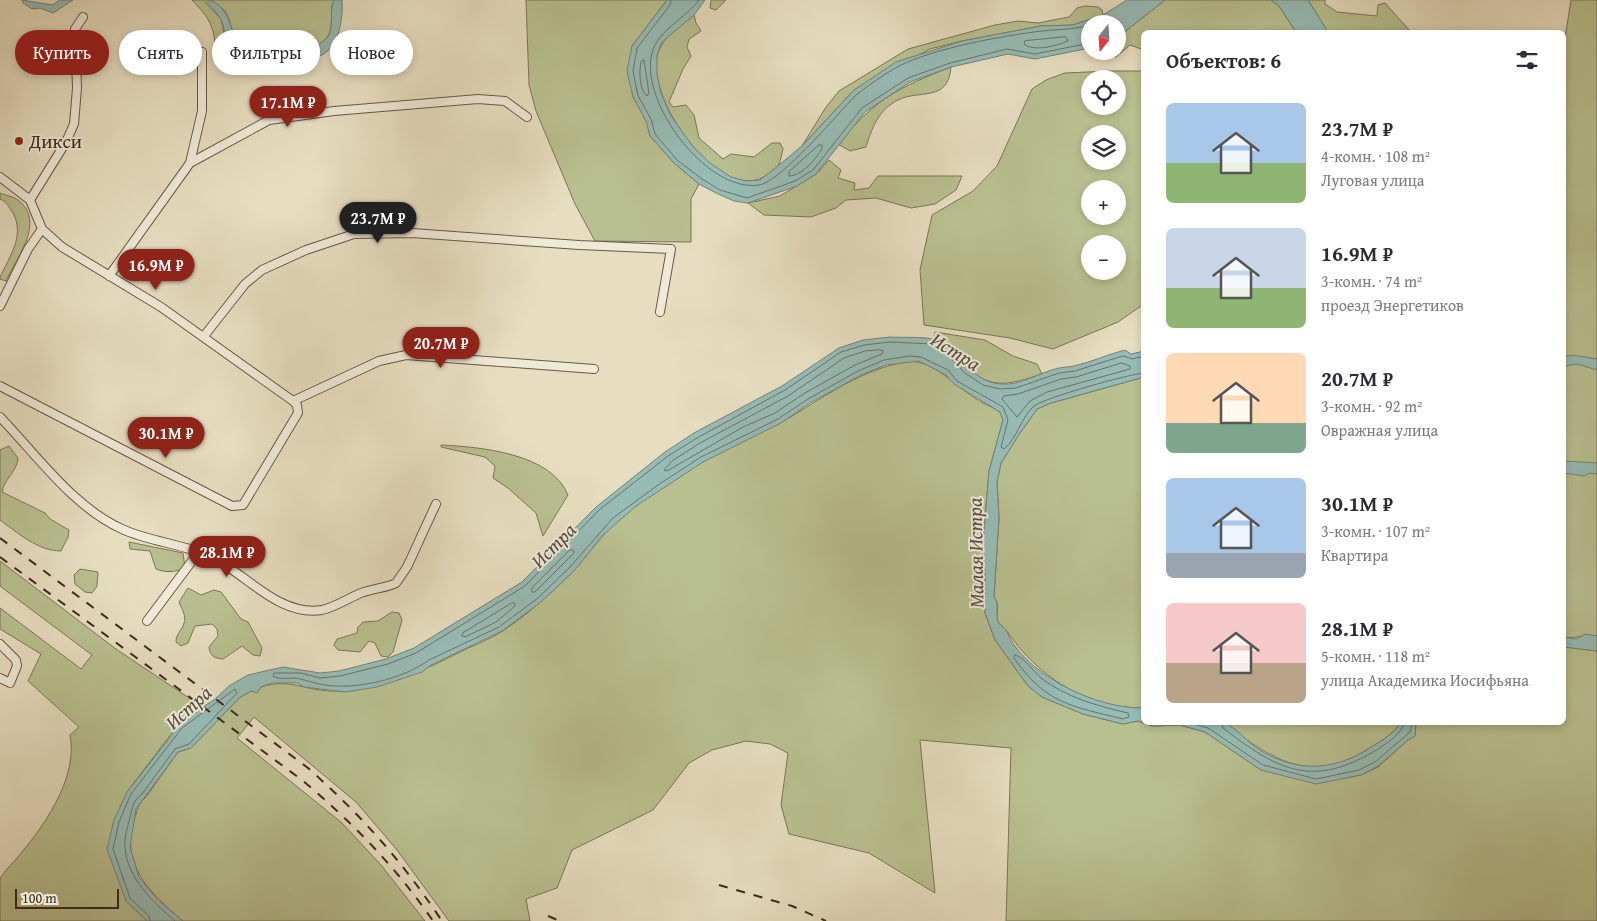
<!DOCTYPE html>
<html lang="ru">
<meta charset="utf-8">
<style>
body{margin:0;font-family:"Gentium Book Plus",serif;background:#f7f7f7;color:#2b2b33;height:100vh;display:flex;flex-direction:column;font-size:19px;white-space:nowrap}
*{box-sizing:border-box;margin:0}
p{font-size:16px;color:#7c7c81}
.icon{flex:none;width:28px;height:28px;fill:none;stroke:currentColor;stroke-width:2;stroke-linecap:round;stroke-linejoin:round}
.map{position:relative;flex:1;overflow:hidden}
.details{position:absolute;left:1141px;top:30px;width:425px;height:695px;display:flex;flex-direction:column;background:#fff;border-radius:8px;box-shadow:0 2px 8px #0003}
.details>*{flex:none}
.hud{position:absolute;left:15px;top:30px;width:475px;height:45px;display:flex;gap:10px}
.needle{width:32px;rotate:197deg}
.buttons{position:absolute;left:1081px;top:15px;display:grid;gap:10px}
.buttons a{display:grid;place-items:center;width:45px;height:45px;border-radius:50%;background:#fff;box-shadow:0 2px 8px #0003;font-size:25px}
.scale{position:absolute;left:15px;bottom:12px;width:104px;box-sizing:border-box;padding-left:5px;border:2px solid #3f2a1b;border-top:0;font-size:14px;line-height:18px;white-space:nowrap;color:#3f2a1b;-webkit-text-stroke:4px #efead7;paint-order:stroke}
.price{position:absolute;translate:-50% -42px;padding:0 11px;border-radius:18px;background:#8f2418;color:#fff;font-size:16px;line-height:32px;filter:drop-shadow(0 1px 2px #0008)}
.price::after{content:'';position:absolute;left:50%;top:30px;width:15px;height:11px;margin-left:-8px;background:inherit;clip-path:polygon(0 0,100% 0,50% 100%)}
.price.active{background:#222;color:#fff}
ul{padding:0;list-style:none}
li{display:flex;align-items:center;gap:15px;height:125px;padding:0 25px}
li span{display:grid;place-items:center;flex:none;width:140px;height:100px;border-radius:8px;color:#555}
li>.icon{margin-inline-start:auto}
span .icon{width:60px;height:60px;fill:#fffc;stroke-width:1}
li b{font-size:21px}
h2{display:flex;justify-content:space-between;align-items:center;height:60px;padding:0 25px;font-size:21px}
.pill{padding:0 18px;border-radius:22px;background:#fff;box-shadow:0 2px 8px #0003;font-size:18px;line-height:45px}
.pill.active{background:#8f2418;color:#fff}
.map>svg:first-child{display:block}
.green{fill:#b9c090;stroke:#7c7556;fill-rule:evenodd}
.water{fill:#97bcb6;stroke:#748278}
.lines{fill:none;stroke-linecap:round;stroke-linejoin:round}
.shore{stroke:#6b7368;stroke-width:1}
.minor-casing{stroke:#695744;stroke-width:10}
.minor{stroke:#efead7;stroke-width:8}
.rail{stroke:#3f2a1b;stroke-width:2;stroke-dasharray:9 9;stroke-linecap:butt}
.poi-dot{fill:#8f2418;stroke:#efead7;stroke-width:2}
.labels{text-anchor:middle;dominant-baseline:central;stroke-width:4;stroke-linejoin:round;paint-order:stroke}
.poi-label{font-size:19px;fill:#3f2a1b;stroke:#efead7;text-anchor:start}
.water-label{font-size:20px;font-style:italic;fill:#554e42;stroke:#efead7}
</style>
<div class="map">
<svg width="1597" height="921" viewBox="0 0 1597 921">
<rect width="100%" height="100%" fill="#e7dec1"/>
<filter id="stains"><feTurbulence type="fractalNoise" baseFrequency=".004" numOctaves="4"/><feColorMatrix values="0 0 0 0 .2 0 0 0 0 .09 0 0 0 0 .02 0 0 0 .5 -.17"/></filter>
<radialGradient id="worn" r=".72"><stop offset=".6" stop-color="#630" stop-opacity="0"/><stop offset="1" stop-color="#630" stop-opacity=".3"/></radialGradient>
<path class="green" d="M 192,0 L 203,0 L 221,19 L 227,47 L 231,51 L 216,54 C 214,26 211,20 192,0 Z
M 210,0 L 334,0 C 329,10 334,23 329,34 C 318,58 262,56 241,51 C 229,40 234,21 224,10 C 220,6 214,3 210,0 Z
M 526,0 L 667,0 L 632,46 L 633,97 L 647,121 L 650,136 L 674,163 L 699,184 L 691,199 L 691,242 L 595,241 L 575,204 L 536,111 L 529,85 Z
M 711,0 L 726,0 L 716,10 L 710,8 Z
M 1165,0 L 1271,0 L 1279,6 L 1296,32 L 1144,32 L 1144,50 L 1130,45 L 1116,57 L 1098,52 L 1118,51 L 1118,37 Z
M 1308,0 L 1325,0 L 1325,4 L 1337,12 L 1377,16 L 1378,5 L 1385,3 L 1411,32 L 1328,32 Z
M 1571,0 L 1597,0 L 1597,636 C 1584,634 1576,639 1564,637 L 1564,45 Z
M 1085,6 L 1098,7 L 1102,10 L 1103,15 L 1073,25 L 1041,26 L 962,41 L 930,49 L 854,90 L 802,146 L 826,107 L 839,91 L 908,49 L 995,25 L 1018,21 L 1038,23 L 1069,17 L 1077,8 Z
M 694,15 L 696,23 L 701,31 L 689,39 L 687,47 L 691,56 L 683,69 L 669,102 L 673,107 L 686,105 L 694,115 L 699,138 L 723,159 L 731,154 L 754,157 L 772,143 L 780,143 L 783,149 C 782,153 781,159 779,164 C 778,168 772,171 768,174 C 723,210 643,97 658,53 C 663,36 682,26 694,15 Z
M 951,67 C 948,103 920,89 898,100 C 878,110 872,128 866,147 L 850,151 L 838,144 C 874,100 899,87 951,67 Z
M 1111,71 L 1144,71 L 1144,304 L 1118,322 L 1053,349 L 1010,338 L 924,325 L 920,270 L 932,215 L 973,191 L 997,166 L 1032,89 L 1046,80 L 1065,73 ZM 1090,79 L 1118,79 L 1118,106 L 1090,106 ZM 1090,134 L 1118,134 L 1118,161 L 1090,161 ZM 1090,189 L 1118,189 L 1118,216 L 1090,216 ZM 1090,244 L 1118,244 L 1118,271 L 1090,271 Z
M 829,160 L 841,170 L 838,178 L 855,183 L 854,190 L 869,188 L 878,176 L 962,176 L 956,190 L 935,204 L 911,208 L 876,198 L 846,200 L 836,208 L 811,217 L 764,215 L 748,203 L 780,196 L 816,174 Z
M 0,193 C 5,195 14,197 18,200 C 46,222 17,257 6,281 L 0,279 L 0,277 C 10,256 25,235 13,213 C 9,207 7,202 0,199 Z
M 935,332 L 985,340 L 1013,356 L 1037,364 L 1042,374 C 1013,383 992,392 967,367 C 956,357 948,347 935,339 Z
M 910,361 C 940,363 958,390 983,403 C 989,406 994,408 1000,412 L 1003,420 L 989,471 L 982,555 L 985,571 L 985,613 L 995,640 L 1028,686 L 1042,697 L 1083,714 L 1123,724 L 1138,721 L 1152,726 L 1180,725 L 1205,732 L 1261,770 L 1343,778 L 1361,775 L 1378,767 L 1408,740 L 1415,736 L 1416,723 L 1564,722 L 1564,647 L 1597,651 L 1597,921 L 1006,921 L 1011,748 L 920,740 L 935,893 L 869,853 L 789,834 L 781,805 L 788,753 L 770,744 L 746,741 L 712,750 L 689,763 L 653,810 L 572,850 L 557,888 L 526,899 L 530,921 L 449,921 L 397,850 L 356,802 L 254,717 L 237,738 L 342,823 L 381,865 L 425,921 L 183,921 C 151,894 120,866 134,820 C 138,810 137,804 146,797 L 178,752 L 191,748 L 239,698 L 251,691 L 258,691 L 261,687 C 290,677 310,693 338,691 C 384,688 416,674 456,654 C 471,646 489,640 503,631 C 529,613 553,592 575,569 C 589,554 601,535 617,521 C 655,487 702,461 748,438 C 759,432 771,428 782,422 C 825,397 860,369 910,361 Z
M 1144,377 L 1144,708 C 1086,709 1037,676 1006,630 C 1004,627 999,625 998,622 C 995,613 1001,605 994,597 L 999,518 L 997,482 L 1001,463 L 1020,433 L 1037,409 L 1051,403 Z
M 441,445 C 480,447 551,453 568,495 L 543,536 L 536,513 L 508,488 L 493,478 L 495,466 L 485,457 L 441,447 Z
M 9,446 L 18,458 C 17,472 4,479 2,492 L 45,513 L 50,519 L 69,530 L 68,537 L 61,551 C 38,551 18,533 0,520 L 0,450 Z
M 129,542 L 183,553 L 185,568 C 176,572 166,573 156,569 L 150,551 L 130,549 Z
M 0,561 L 116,649 L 201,706 L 178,725 L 127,792 L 126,901 L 147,921 L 0,921 C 0,912 0,887 0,879 C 3,872 17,859 22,852 C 47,822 78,776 70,735 L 79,727 L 28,681 L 41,654 L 0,629 L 0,608 L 81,669 L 92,655 L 0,586 Z
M 80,569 L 98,572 L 97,586 L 92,593 L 85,592 L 75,584 L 74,575 Z
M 188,588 L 201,595 L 214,590 L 221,592 L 241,619 L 248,622 L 262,648 L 260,656 L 253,655 L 242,646 L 223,659 C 214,658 210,656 209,647 L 218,636 L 217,629 L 212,624 L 195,626 L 188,643 L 181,646 L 176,642 C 176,633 182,631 184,623 C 187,616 181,608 179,602 Z
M 392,612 L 399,613 L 402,620 L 393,652 L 388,657 L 381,656 L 375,643 L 369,641 L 360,652 L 338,650 L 334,645 L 337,639 L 357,633 L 358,627 L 363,622 L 378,621 Z
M 1223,723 L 1400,723 C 1394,734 1379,742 1368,749 C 1308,786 1273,759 1223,723 Z"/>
<path class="water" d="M 22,0 L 52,5 L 60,0 L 73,0 L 53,13 L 40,8 L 32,9 L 23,3 Z
M 205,0 C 227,0 233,32 237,47 C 253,61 319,55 329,35 C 334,23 329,11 334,0 L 342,0 C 343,18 340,45 322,55 C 317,58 309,57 303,58 C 281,61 257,68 236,55 C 222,48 227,29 220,18 C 216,11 210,6 205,0 Z
M 667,0 L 705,0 L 694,15 L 662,42 L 657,55 L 657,75 L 661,93 L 671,116 L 694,148 L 710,163 L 731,177 L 746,181 L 760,180 L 774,169 L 802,146 L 854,90 L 896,62 L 962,41 L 1041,26 L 1073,25 L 1103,15 L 1127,0 L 1165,0 L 1118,37 L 1118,24 L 1090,24 L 1090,48 L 1035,59 L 1008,54 L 951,67 L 910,82 L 865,112 L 816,174 L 797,186 L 748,203 L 734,201 L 718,194 L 699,184 L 674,163 L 650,136 L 646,121 L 633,97 L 627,71 L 632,46 Z
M 1271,0 L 1308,0 L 1328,32 L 1296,32 L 1279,6 Z
M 890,337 C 904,338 923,336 936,340 C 960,348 969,382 1001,384 C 1021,386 1040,372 1059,368 C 1064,367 1069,367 1074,366 C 1092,362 1108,354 1125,350 L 1131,354 L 1144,351 L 1144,377 L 1051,403 L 1037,409 L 1020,433 L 1001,463 L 997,482 L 999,518 L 994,597 C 1000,605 995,613 998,622 C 999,625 1004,627 1006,630 C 1008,632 1008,635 1009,637 C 1032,678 1098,709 1144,708 L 1144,722 C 1158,722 1214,719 1224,723 C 1235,727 1245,739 1254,746 C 1289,771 1328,773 1365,751 C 1376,744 1394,735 1400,723 L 1416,723 L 1415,736 L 1408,740 L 1378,766 L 1361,775 L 1316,784 L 1261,770 L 1205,732 L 1180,725 L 1152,726 L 1138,721 L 1123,724 L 1083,714 L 1042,697 L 1028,686 L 995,640 L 985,613 L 985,571 L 982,555 L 989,471 L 1003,420 L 1000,412 L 954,384 L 946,375 L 919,361 L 886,365 L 861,375 L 810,403 L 781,423 L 703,462 L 636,506 L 603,535 L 574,571 L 541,602 L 502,631 L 431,665 L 422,672 L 377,687 L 346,692 L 304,687 L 297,683 L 272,683 L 261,687 L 257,693 L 251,691 L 239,698 L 191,748 L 178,752 L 136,809 L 130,847 L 139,877 L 157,899 L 183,921 L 147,921 L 126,901 L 107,849 L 114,820 L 127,792 L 186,717 L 214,700 L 229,686 L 248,675 L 283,667 L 320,673 L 339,671 L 386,659 L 414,648 L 522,582 L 596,507 L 665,452 L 694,433 L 782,386 L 839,348 L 863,340 Z
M 1572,355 L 1597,359 L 1597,370 L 1577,364 L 1564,366 L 1564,357 Z
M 1564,461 L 1597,463 L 1597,474 L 1590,473 L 1584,476 L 1564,473 Z
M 1585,634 L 1597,636 L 1597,651 L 1564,647 L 1564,637 L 1576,639 Z"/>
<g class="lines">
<path class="shore" d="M 671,0 L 670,5 L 637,48 L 633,71 L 638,96 L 651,119 L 655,134 L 677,160 L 702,179 L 720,190 L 747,198 L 795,181 L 813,170 L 862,108 L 908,78 L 950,63 L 1007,49 L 1035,54 L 1090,43
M 699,0 C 686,18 658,30 652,53 C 639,102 707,193 759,185 C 781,182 838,113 855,96 C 863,89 889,71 899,66 C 935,48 1001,36 1042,31 C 1059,29 1073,30 1090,25
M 1066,37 L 1068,41 C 1056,46 1034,52 1024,44 L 1025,41 Z
M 644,60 L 649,93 L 647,96 C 639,89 639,72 641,62 Z
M 819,145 L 822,145 L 822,148 C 817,159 801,176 789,176 L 789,172 Z
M 880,350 L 883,351 L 882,354 L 855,365 L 805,393 L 775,413 L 743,427 L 667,471 L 664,470 L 672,461 L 700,443 L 788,396 L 844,358 L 865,351 Z
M 1144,356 L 1132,359 L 1124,356 L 1119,357 L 1075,371 L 1059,373 L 1016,388 L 1000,389 L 983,385 L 965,373 L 943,350 L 933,344 L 890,342 L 864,345 L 841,352 L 785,390 L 697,438 L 668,456 L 599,510 L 525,586 L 416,653 L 388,664 L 340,676 L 320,678 L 301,673 L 274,673 L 273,676 C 279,680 288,678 295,678 C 303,679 316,684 325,685 C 356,690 403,679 429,660 L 499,627 L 538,598 L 570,567 L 613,518 L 658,485 L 701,457 L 778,419 L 808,399 L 858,371 L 884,360 L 909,356 L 921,357 L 948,370 L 957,381 L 1003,407 L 1008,420 L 1001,447 L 1004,449 C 1017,439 1021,417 1034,406 C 1044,398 1129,374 1144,373
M 1122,363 L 1130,366 L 1130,369 L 1047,392 L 1030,401 L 1017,417 L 1002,399 L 1004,396 L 1018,394 L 1061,379 L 1076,377 Z
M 570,550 L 573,550 L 574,553 L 535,592 L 532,592 L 532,588 Z
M 512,603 L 515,603 L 515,606 L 496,622 L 465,637 L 462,636 L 463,633 Z
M 1015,655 C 1024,657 1033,671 1041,678 C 1066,697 1097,706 1128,713 L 1129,717 L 1123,719 C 1071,706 1046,704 1014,658 Z
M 1187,722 L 1208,728 L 1263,765 L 1316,779 L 1359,770 L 1375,762 L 1410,732 L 1412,722
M 1221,722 L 1223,728 C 1279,771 1313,789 1378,749 C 1387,743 1403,733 1404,722
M 150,921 L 149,916 L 130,898 L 113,849 L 119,822 L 131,794 L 182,728 L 235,689 L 237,693 L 189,744 L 175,749 L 142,794 C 133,801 133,806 130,817 C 128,827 124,836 125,847 C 127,878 153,902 175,921"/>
<defs>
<path id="minor" d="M 190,163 L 202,111 L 202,52
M 0,177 L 30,200 L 42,229 L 62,247 L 161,307 L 293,401 L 297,405 L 298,413 L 243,505 L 232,506 L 0,386
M 30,200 L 66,142 L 74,124 L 77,88 L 75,29 L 83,17
M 109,276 L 190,163 L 269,120 L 334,111 L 478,99 L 505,101 L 527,117
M 0,306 L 28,249 L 42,229
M 204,336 L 245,284 L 262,270 L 306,250 L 354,234 L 412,233 L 579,245 L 671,249 L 660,312
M 293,401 L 379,361 L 406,355 L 594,369
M 0,417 C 36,454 73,507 122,529 C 150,542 184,544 212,557 C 247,575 280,617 322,610 C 335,607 349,598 361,593 C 370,589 390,587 396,583 L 407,567 L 436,504
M 147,621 L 198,553
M 0,644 L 16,660 L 17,666 L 10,683 L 0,678"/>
</defs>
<use href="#minor" class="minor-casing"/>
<use href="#minor" class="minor"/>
<path class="rail" d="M 0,538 L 308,768 C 362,816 402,861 442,921
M 0,557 L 302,780 C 352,822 396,867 433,921
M 719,885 L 792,906 L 826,921
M 548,916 L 560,921"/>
</g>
<circle class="poi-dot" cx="19" cy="141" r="5"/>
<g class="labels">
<g class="poi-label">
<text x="29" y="141">Дикси</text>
</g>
<g class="water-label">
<text transform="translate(956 351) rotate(32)">Истра</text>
<text transform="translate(553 545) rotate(-45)">Истра</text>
<text transform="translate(975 553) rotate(-91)">Малая Истра</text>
<text transform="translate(188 707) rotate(-42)">Истра</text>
</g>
</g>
<rect width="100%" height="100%" filter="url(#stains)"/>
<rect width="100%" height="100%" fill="url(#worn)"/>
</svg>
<div class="buttons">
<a><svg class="needle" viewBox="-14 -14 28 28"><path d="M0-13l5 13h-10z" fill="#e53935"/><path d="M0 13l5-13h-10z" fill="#7c7c81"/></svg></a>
<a><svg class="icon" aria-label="locate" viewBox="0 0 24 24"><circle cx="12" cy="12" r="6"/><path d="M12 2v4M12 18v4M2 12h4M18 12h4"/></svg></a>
<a><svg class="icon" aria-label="layers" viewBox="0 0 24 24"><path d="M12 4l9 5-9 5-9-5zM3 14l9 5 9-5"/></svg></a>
<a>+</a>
<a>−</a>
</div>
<div class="scale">100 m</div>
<b class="price" style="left:288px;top:128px">17.1M ₽</b>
<b class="price active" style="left:378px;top:244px">23.7M ₽</b>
<b class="price" style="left:156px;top:291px">16.9M ₽</b>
<b class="price" style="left:441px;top:369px">20.7M ₽</b>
<b class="price" style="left:166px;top:459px">30.1M ₽</b>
<b class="price" style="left:227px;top:578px">28.1M ₽</b>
<div class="hud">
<a class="pill active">Купить</a>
<a class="pill">Снять</a>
<a class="pill">Фильтры</a>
<a class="pill">Новое</a>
</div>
<section class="details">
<h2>Объектов: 6<svg class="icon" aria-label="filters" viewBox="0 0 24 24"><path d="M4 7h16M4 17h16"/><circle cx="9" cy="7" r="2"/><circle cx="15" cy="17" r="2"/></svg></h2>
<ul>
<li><span style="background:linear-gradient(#a9c7e8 60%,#8fb573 0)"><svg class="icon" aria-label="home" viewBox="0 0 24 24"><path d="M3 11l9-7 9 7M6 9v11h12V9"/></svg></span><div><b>23.7M ₽</b><p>4-комн. · 108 m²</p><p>Луговая улица</p></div></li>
<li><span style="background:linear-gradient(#c9d6e8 60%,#8fb573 0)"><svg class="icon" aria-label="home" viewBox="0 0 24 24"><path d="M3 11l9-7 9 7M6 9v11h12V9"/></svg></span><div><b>16.9M ₽</b><p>3-комн. · 74 m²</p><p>проезд Энергетиков</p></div></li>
<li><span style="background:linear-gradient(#ffd9b3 70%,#7fa58c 0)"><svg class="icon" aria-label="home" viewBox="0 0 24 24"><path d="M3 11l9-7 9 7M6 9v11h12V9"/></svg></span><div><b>20.7M ₽</b><p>3-комн. · 92 m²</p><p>Овражная улица</p></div></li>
<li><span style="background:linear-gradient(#a9c7e8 75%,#9aa5b1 0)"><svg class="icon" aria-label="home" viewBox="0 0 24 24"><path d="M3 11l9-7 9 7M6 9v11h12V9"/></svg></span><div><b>30.1M ₽</b><p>3-комн. · 107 m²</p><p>Квартира</p></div></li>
<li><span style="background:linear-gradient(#f6c9c9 60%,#b9a48a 0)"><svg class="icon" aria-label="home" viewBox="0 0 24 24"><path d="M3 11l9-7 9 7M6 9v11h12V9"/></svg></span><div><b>28.1M ₽</b><p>5-комн. · 118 m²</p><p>улица Академика Иосифьяна</p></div></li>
</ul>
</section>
</div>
